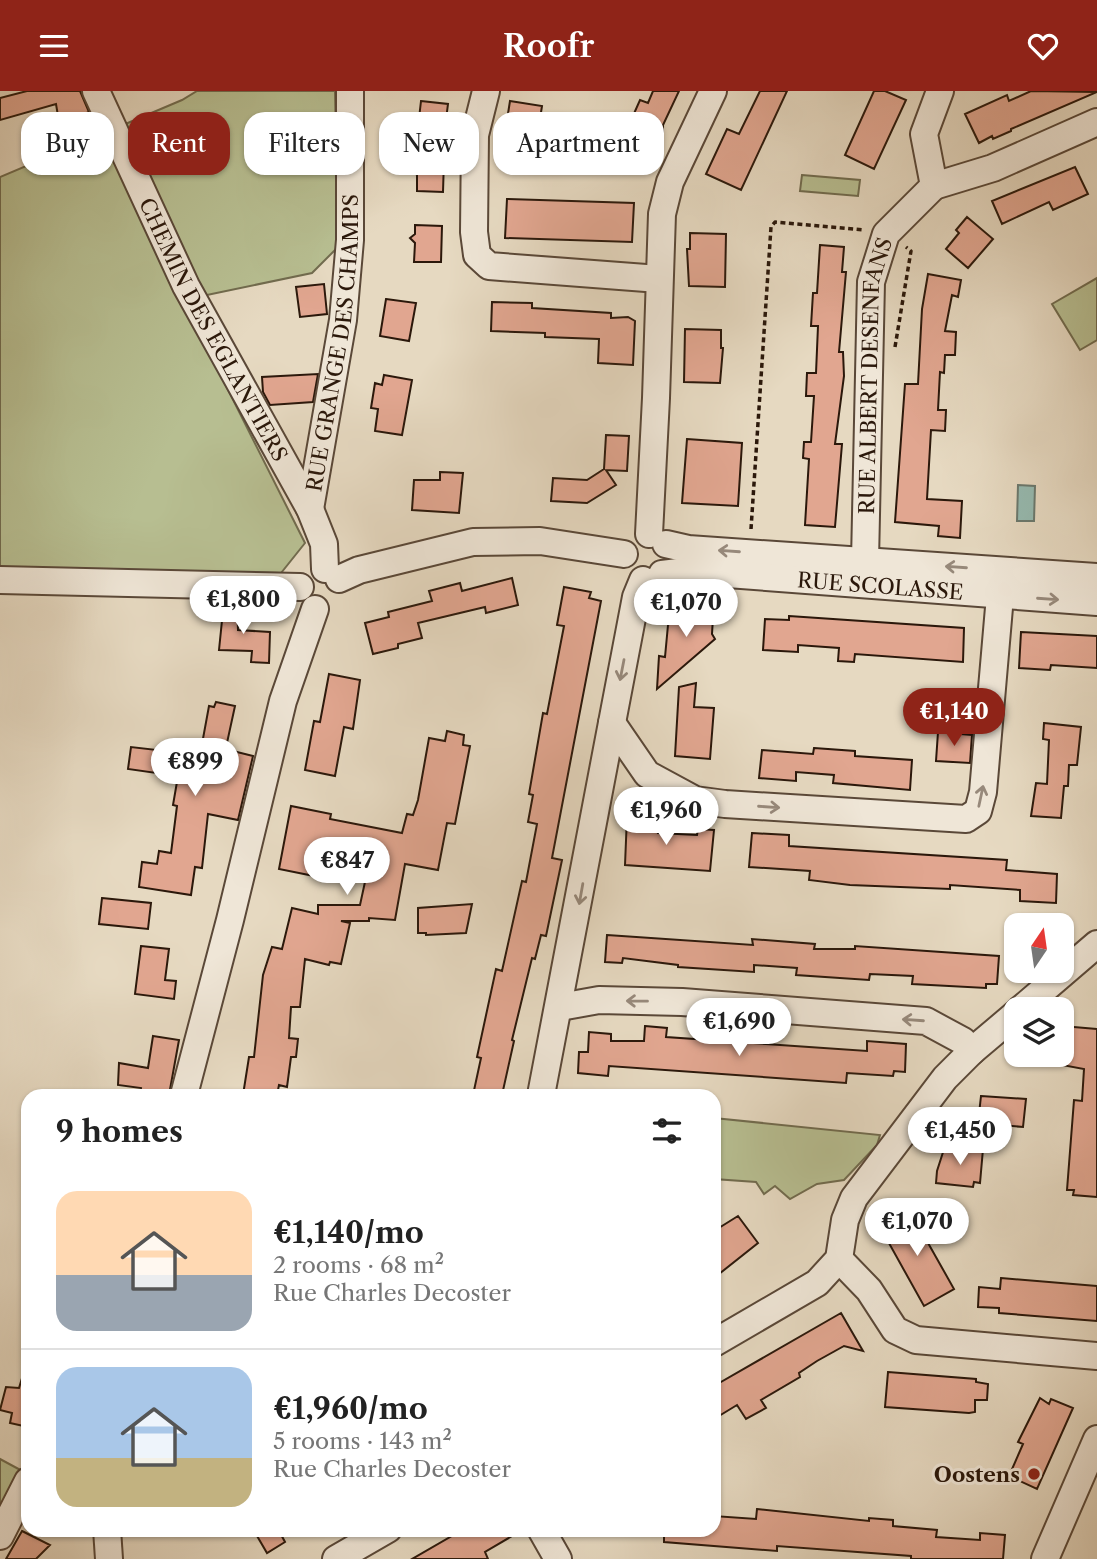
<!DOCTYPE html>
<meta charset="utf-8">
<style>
body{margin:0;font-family:"Libre Caslon Text",serif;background:#f6f6f6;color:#222;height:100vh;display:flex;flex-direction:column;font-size:26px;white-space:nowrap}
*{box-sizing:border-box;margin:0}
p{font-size:23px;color:#767676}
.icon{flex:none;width:38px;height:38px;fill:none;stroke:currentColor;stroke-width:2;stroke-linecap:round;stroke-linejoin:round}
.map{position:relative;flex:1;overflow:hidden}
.details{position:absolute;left:21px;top:998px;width:700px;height:448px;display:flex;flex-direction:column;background:#fff;border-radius:21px;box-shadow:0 2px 5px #0004}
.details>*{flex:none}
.guide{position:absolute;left:21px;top:21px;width:700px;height:63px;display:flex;gap:14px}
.needle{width:46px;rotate:13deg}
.buttons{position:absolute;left:1004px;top:822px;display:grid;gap:14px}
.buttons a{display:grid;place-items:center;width:70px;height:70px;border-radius:14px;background:#fff;box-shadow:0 2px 5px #0004;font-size:35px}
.price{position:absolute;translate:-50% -60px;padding:0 16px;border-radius:24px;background:#fff;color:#222;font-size:23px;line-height:46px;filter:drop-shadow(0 2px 4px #0008)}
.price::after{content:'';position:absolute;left:50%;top:42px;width:21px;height:16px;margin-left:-10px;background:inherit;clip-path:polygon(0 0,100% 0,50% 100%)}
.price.active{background:#8f2418;color:#fff}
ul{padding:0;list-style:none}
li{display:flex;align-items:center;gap:21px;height:175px;padding:0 35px}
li+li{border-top:2px solid #e0e0e0}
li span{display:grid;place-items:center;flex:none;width:196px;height:140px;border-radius:21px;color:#555}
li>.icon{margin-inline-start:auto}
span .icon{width:84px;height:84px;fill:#fffc;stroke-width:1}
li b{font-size:30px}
h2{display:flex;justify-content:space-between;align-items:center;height:84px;padding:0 35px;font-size:30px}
.tag{padding:0 24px;border-radius:21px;background:#fff;box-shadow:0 2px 5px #0004;font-size:24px;line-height:63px}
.tag.active{background:#8f2418;color:#fff}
header{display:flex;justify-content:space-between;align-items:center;height:91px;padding:0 35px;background:#8f2418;color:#fff;font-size:32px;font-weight:600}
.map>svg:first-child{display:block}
.green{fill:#b7be91;stroke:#716b4e;stroke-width:2}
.water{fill:#96bab0;stroke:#6b796e;stroke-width:2}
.building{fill:#e1a690;stroke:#2b180b;stroke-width:2}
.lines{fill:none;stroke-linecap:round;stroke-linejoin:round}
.minor-casing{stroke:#5a4838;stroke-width:30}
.path{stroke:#2b180b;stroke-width:3.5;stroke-dasharray:5 3.5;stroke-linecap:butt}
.minor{stroke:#efe6d7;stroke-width:26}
.oneway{stroke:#97897b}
.poi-dot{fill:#8f2418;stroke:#efe6d7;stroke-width:2.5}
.labels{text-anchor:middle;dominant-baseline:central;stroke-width:6;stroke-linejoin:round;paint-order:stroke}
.street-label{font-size:21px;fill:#2b180b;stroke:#efe6d7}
.poi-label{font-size:21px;font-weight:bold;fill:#2b180b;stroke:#efe6d7;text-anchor:end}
</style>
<header><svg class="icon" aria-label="menu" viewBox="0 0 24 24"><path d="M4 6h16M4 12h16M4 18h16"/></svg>Roofr<svg class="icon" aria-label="heart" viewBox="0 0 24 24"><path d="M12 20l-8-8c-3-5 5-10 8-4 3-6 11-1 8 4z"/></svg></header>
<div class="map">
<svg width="1097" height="1468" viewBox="0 0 1097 1468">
<rect width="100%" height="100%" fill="#e6d9c1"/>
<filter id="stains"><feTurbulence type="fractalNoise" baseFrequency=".00286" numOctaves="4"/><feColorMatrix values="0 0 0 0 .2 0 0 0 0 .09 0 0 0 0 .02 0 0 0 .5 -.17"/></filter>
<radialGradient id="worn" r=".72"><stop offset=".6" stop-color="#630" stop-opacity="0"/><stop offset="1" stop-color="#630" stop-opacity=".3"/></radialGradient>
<path class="green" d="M 197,0 L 335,0 L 338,156 L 312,182 L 183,209 L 305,452 L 281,482 L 0,477 L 0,86 L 182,9 Z
M 802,84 L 860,89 L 858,105 L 800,100 Z
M 1097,187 L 1097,249 L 1080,259 L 1052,213 Z
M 714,1027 L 880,1044 L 877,1054 L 844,1089 L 817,1093 L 790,1108 L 775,1095 L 764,1103 L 756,1091 L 714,1088 Z
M 0,1368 L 26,1382 L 0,1425 Z"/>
<path class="water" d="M 1018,394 L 1035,395 L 1034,430 L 1017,430 Z"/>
<path class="building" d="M 27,0 L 80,0 L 89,21 L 65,31 L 58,25 L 56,13 L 0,29 L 0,7 Z
M 653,0 L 679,0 L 663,34 L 663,46 L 646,45 L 642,53 L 624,45 L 640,9 L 648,12 Z
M 760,0 L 787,0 L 741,99 L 706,83 L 727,38 L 739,43 Z
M 874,0 L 885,0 L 906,9 L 874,78 L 845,64 Z
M 1031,0 L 1097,1 L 1011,38 L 1011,40 L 993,48 L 992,45 L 979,52 L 965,23 L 1007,4 L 1009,10 Z
M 421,10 L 448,13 L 441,68 L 444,68 L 443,101 L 417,100 L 417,84 L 412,79 L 417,74 L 417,45 Z
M 510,10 L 542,15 L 536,53 L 504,48 Z
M 1075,76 L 1088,103 L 1053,119 L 1049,111 L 1002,133 L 992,110 Z
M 507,108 L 634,112 L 632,151 L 505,147 Z
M 967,126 L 993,148 L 968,177 L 946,158 L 959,142 L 956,139 Z
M 415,134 L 442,135 L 441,171 L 414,171 L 415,152 L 410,147 L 415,143 Z
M 690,142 L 726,143 L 725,196 L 689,195 L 687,158 L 690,158 Z
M 820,154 L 844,156 L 842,181 L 846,181 L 839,261 L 843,261 L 844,285 L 835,353 L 842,353 L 835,436 L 805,434 L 809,368 L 803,367 L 804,351 L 811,351 L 814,305 L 806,305 L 807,282 L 816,282 L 818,235 L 811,235 L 813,202 L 817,202 Z
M 928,183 L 961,189 L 958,206 L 952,204 L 945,240 L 956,241 L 955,264 L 945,264 L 944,282 L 940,281 L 938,319 L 946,319 L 945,340 L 931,339 L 927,408 L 962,410 L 960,447 L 938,445 L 939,435 L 895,431 L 905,293 L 918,293 L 922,218 Z
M 324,193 L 327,223 L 300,226 L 296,196 Z
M 386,208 L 416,212 L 409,250 L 380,245 Z
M 492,211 L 532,212 L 532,217 L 611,222 L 611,227 L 628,226 L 635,230 L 633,274 L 598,272 L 599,248 L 545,246 L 545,242 L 491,240 Z
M 685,238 L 721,239 L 721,257 L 723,257 L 720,292 L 684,291 Z
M 318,283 L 313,311 L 270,314 L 263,301 L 262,286 Z
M 384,284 L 412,289 L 402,344 L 375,340 L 378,318 L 371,317 L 375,292 L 382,294 Z
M 606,344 L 629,345 L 627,380 L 606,379 L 616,394 L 587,412 L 551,410 L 553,387 L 587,389 L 604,378 Z
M 687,348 L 742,352 L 738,415 L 682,412 Z
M 440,381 L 463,382 L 459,422 L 412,419 L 414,389 L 440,389 Z
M 512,487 L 518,514 L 486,522 L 485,516 L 418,532 L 422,547 L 398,553 L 398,557 L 373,563 L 365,532 L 389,526 L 388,521 L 432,510 L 429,500 L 460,492 L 462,500 Z
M 564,496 L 591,501 L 589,507 L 601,510 L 552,767 L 562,769 L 546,845 L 541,844 L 535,868 L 532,867 L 512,949 L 514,950 L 502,1004 L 473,1004 L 481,967 L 477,966 L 496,878 L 502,880 L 522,790 L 526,791 L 537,733 L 528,731 L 533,704 L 529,703 L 543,622 L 547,623 L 564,535 L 557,534 Z
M 224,510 L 237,510 L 238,539 L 270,541 L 269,572 L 251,571 L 252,560 L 219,559 Z
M 699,510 L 714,510 L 712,543 L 715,548 L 657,598 L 659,565 L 665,566 L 668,534 Z
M 789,525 L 964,537 L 963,571 L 855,563 L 854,571 L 838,570 L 839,557 L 798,554 L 798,561 L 763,559 L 765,528 L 789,529 Z
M 1021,541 L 1097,545 L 1097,577 L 1051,574 L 1050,579 L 1019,577 Z
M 329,583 L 360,589 L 353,638 L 344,636 L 335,685 L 305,679 L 314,630 L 320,631 Z
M 696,592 L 694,616 L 714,617 L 710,668 L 675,665 L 679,596 Z
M 216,611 L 235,615 L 225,661 L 233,660 L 253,665 L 238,729 L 208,723 L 202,777 L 195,776 L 191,804 L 139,796 L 142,771 L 157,773 L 159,760 L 171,762 L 177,715 L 173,714 L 178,685 L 128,678 L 131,656 L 200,664 L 209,615 L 214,616 Z
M 1044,632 L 1081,636 L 1077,674 L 1069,674 L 1068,695 L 1064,695 L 1061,727 L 1031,725 L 1036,692 L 1047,693 L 1049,649 L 1043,648 Z
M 447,640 L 464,644 L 463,654 L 470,655 L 455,733 L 447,732 L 438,779 L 405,773 L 395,829 L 369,827 L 369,830 L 341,830 L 350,832 L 341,873 L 330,871 L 329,874 L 305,868 L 300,916 L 291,916 L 289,947 L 298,948 L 296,966 L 291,966 L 287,996 L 279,994 L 277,1004 L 243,1004 L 249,966 L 254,966 L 263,884 L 272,856 L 282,858 L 292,817 L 318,823 L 318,814 L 360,814 L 368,777 L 322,769 L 319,786 L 279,778 L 291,715 L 331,723 L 330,728 L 402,742 L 407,723 L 413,724 L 418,709 L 429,647 L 445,650 Z
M 938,641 L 972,644 L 970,672 L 936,670 Z
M 814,657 L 855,660 L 855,665 L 912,669 L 910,699 L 833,692 L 834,684 L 796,681 L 796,690 L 759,687 L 762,659 L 813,663 Z
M 627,725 L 660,727 L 658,742 L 697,744 L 698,738 L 714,739 L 710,780 L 625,774 Z
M 752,742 L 789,744 L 789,755 L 1007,769 L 1006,779 L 1057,783 L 1056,812 L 1020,810 L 1020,799 L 950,794 L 950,798 L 850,794 L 809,789 L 810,780 L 749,776 Z
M 102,807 L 151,812 L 148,838 L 99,833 Z
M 472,813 L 466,842 L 426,844 L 426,842 L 418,842 L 418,817 Z
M 607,844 L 753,854 L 752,848 L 815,853 L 814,858 L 855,858 L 855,855 L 999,865 L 997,893 L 986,893 L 986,897 L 912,893 L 913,885 L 870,883 L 869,889 L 796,884 L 797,877 L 754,874 L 754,881 L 678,876 L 678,874 L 623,867 L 622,872 L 605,871 Z
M 141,855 L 169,858 L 165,889 L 176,890 L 174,908 L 135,903 Z
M 645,935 L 667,937 L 666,946 L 809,956 L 867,960 L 867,950 L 906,953 L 905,981 L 894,980 L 893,985 L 847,982 L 846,992 L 609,975 L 608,985 L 578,982 L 579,961 L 588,961 L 589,941 L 611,943 L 611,950 L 644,950 Z
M 1062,935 L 1097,938 L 1097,1106 L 1073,1104 L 1074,1099 L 1067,1099 L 1074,1009 L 1082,1010 L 1084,978 L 1062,974 Z
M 153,945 L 179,949 L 169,1004 L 140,1004 L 141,997 L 118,994 L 119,972 L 148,977 Z
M 981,1005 L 1026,1008 L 1023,1036 L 978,1032 Z
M 945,1055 L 983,1058 L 980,1092 L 974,1091 L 973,1096 L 936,1092 L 937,1080 Z
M 910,1120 L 954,1198 L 924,1215 L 880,1136 Z
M 738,1125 L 758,1152 L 714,1187 L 714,1140 Z
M 1001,1187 L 1097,1195 L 1097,1230 L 999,1222 L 999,1217 L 978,1216 L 979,1196 L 1000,1198 Z
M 841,1222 L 863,1260 L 844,1255 L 817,1270 L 799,1282 L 800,1286 L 761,1309 L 766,1317 L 746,1328 L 737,1314 L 714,1328 L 714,1295 Z
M 888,1281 L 976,1288 L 976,1291 L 988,1293 L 987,1309 L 975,1309 L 975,1321 L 969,1322 L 885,1316 Z
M 23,1284 L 28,1285 L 28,1336 L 10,1332 L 12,1322 L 0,1319 L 6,1296 L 19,1297 Z
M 1040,1307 L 1049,1313 L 1051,1308 L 1073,1317 L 1037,1398 L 1009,1385 L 1023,1353 L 1018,1351 Z
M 757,1418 L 869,1430 L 869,1427 L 893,1429 L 893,1435 L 937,1439 L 936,1446 L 980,1449 L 980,1442 L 1005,1444 L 1003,1468 L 911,1468 L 911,1465 L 777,1455 L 777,1460 L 664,1451 L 664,1438 L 714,1438 L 714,1425 L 756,1428 Z
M 253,1438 L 278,1438 L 285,1451 L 267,1462 Z
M 464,1438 L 524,1438 L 485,1461 L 488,1468 L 412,1468 Z
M 22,1440 L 50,1454 L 36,1468 L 6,1468 Z"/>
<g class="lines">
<defs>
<g id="minor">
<path id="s1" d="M 96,0 L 186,195 L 310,418 L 324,453 L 325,478"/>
<path d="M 486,0 L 475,44 L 474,141 L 477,164 L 489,175 L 659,188"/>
<path d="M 934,95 L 993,77 L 1097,31"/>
<path id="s2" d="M 310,418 L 343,229 L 350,149 L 350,0"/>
<path d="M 649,443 L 656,307 L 662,123 L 670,91 L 713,0"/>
<path d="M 666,453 L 688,458 L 1097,486"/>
<path id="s3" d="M 865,470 L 871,191 L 886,143 L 934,95 L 924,43 L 940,0"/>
<path id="s4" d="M 662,483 L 687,480 L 1097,511"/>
<path d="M 339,488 L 359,479 L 473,451 L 540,450 L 624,463"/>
<path d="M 0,489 L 300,496"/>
<path d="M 612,632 L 647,683 L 695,709 L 725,713 L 966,728 L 978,720 L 983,701 L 1000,505"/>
<path d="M 560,916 L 599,909 L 682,911 L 926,930 L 963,950 L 972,960"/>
<path d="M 1020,919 L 1097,853"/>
<path d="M 184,1004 L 230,829 L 283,610 L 315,518"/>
<path d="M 541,1004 L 636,506 L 643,489"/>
<path d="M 839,1168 L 869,1199 L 895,1239 L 916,1249 L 1097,1265"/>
<path d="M 714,1252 L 817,1192 L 839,1168 L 845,1129 L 854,1107 L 945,987 L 972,960 L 1017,922"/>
<path d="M 107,1438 L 109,1468"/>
<path d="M 541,1438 L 558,1468"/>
<path d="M 0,1445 L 28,1390"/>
<path d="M 336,1468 L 388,1438"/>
<path d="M 1045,1468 L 1097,1348"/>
</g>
</defs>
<use href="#minor" class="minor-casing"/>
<path class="path" d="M 895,256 L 911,160 L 906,156
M 751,438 L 771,136 L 775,131 L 864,139"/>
<use href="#minor" class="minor"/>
</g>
<defs><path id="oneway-shaft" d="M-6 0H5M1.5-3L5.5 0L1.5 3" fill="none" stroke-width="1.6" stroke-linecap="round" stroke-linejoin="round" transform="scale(1.75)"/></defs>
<g class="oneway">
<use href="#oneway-shaft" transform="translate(729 460) rotate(-176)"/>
<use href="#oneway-shaft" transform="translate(956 476) rotate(-176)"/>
<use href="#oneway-shaft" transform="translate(1048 508) rotate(4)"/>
<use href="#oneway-shaft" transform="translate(622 579) rotate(101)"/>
<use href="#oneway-shaft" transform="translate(981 705) rotate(-78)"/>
<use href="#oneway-shaft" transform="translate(769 716) rotate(4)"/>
<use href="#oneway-shaft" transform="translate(581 803) rotate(100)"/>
<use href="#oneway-shaft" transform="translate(637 910) rotate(-179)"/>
<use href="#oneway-shaft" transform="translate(913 929) rotate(-176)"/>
</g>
<circle class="poi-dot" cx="1034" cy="1383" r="7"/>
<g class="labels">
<g class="street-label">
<text stroke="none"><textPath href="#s1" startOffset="266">CHEMIN DES EGLANTIERS</textPath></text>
<text stroke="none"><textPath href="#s2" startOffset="168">RUE GRANGE DES CHAMPS</textPath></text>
<text stroke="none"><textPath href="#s3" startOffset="186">RUE ALBERT DESENFANS</textPath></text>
<text stroke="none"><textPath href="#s4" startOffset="219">RUE SCOLASSE</textPath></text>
</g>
<g class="poi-label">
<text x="1020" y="1383">Oostens</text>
</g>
</g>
<rect width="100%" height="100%" filter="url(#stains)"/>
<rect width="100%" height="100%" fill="url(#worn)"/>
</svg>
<div class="buttons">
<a><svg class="needle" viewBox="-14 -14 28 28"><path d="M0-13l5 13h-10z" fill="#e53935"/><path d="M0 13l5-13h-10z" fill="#767676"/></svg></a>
<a><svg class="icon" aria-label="layers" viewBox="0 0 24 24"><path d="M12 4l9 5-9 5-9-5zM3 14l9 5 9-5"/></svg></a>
</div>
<b class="price" style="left:243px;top:545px">€1,800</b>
<b class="price" style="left:686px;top:548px">€1,070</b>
<b class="price active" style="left:954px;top:657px">€1,140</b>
<b class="price" style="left:195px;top:707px">€899</b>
<b class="price" style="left:666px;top:756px">€1,960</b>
<b class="price" style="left:347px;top:806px">€847</b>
<b class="price" style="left:739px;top:967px">€1,690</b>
<b class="price" style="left:960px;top:1076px">€1,450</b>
<b class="price" style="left:917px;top:1167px">€1,070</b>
<div class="guide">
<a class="tag">Buy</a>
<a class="tag active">Rent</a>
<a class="tag">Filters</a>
<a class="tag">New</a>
<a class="tag">Apartment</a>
</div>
<section class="details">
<h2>9 homes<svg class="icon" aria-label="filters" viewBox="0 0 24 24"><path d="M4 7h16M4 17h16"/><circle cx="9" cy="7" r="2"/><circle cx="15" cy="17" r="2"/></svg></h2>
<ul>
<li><span style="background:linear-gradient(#ffd9b3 60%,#9aa5b1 0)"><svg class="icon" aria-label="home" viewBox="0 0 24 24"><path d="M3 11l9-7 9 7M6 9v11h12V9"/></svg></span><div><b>€1,140/mo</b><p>2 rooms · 68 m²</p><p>Rue Charles Decoster</p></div></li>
<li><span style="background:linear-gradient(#a9c7e8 65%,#c2b280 0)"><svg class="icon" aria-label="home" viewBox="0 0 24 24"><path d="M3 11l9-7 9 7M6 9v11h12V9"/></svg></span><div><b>€1,960/mo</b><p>5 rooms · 143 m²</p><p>Rue Charles Decoster</p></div></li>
</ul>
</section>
</div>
